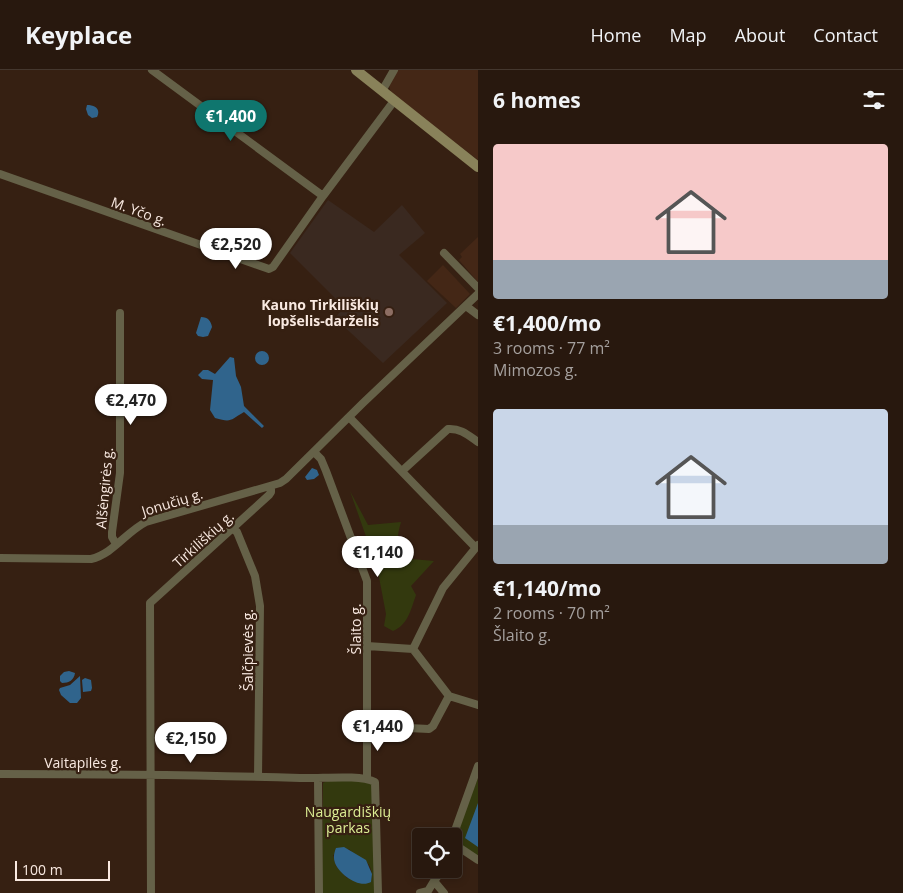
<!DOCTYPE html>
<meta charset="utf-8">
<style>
body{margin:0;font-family:"Open Sans",sans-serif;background:#34251c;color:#f1f3f6;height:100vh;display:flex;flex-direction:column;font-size:19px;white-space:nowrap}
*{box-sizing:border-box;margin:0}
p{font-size:16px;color:#a5a09e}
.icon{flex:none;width:28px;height:28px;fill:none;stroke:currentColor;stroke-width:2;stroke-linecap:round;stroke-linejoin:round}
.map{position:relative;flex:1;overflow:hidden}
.sheet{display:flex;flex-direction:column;background:#28180e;width:425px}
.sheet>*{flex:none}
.tools{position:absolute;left:412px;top:758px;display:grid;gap:10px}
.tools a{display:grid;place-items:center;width:50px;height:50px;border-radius:5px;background:#28180e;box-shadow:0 2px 8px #0003,0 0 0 1px #44372e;font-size:25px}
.scale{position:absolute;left:15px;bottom:12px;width:95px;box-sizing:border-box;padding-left:5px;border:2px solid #f9e9e1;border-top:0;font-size:14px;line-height:18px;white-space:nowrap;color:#f9e9e1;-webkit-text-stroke:4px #362012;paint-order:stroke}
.price{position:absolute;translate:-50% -42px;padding:0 11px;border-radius:18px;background:#fff;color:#222;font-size:16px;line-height:32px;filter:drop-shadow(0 1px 2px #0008)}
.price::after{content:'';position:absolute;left:50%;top:30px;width:15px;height:11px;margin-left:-8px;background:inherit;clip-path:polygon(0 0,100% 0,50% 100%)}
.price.selected{background:#0f766e;color:#fff}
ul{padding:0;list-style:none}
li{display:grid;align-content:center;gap:10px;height:265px;padding:0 15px}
li span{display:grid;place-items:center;height:155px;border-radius:5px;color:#555}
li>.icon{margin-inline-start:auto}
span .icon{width:90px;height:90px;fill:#fffc;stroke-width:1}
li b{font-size:21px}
h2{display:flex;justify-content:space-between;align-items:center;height:60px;padding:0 15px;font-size:21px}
header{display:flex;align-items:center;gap:30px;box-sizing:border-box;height:70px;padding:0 25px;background:#28180e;border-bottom:1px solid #44372e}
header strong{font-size:24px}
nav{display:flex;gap:28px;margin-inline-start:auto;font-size:18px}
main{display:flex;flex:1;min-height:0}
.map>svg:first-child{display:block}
.built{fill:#442716}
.education{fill:#3a2920}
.green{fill:#33390e;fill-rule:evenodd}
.water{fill:#30648c}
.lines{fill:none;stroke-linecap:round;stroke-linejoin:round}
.street{stroke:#656148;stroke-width:8}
.secondary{stroke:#89825a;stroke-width:10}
.education-dot{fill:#8d6e63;stroke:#362012;stroke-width:2}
.labels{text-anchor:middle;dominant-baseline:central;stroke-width:4.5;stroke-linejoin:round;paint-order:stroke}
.street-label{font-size:14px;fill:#f9e9e1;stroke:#362012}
.poi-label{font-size:14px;font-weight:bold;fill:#f9e9e1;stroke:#362012;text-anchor:end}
.park-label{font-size:14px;fill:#dced94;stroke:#362012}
</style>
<header>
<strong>Keyplace</strong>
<nav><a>Home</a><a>Map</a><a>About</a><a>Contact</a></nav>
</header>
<main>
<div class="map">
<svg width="478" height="823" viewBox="0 0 478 823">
<rect width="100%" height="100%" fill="#362012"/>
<path class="built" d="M 397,0 L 478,0 L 478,90 L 391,23 L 389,15 Z
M 478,167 L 478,212 L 459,190 L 462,187 L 460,184 Z
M 443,195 L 470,224 L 456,238 L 427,211 Z"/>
<path class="education" d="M 328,130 L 374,162 L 402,135 L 425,163 L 399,185 L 447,233 L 383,293 L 335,248 L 344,237 L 290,183 Z"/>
<path class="green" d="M 350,421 L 368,455 L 401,452 C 397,466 396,474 401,488 L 434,491 L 411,516 L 416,525 C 411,539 408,555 393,561 L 384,556 L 386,544 L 375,486 L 369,475 Z
M 478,708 L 478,786 C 468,780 459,776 456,764 Z
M 368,710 L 372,713 L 375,823 L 322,823 L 323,713 L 327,711 ZM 349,779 C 361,792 375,789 371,812 L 347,808 L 336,796 L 333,785 Z"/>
<path class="water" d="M 87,35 C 95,35 101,39 97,47 L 92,48 L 88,45 L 86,39 Z
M 201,247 C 208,247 211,251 212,257 L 208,266 L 203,267 L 198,266 L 196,263 Z
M255 288a7 7 0 1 1 14 0a7 7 0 1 1-14 0Z
M 230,287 L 234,288 L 236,306 L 241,317 L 244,336 L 264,356 L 262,358 L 244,342 C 230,350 232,353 215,348 L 210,340 L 213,310 L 202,309 L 198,305 L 203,300 L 208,300 L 215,304 Z
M 312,398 L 317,400 L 319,405 L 314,409 L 307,410 L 305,407 Z
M 69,601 L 75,603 C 74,610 69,613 62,613 L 60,611 L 60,606 L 64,602 Z
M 80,606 L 81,628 L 77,633 L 70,633 L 61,625 L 59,620 L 60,618 L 70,615 Z
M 85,608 L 91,610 L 92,618 L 91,621 L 83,622 L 82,610 Z
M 478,733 L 478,777 L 465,768 Z
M 344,777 L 366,790 L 372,804 L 371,812 C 359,819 339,804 335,793 C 333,788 334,783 336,778 Z"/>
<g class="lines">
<path class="street" d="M 152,0 L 323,126
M 382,21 L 394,0
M 0,104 L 269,199 L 273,197 L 323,126 L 394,31
M 444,183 L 478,218
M 466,236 L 478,245
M 349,347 L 475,477
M 314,382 L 321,389 L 326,401 L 367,511 L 367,708
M 402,401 L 448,359 C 460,358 468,365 478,372
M 233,459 L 237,462 L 255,506 L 260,536 L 258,707
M 116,474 L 112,467 L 112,462 L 120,403 L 120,243
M 0,488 L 91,489 C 113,484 126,462 146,452 L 280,413 L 286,409 L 363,333 L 478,224
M 367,576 L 413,579
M 449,626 L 478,635
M 367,656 L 429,659 L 433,656 L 449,626 L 413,579 L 443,518 L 478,475
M 0,704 C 100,704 200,705 300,708 C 321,709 358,704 375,712 L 378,823
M 318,709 L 319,823
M 453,766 L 478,696
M 454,774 L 478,790
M 443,799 L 434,811 L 444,823
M 151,823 L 150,533 L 269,425 L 271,422 L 271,417
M 420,823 L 428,821 L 434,811"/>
<path class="secondary" d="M 356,0 L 478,97"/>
</g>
<circle class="education-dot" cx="389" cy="242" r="5"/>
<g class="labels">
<g class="street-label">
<text transform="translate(139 141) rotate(20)">M. Yčo g.</text>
<text transform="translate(104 418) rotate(-85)">Alšėngirės g.</text>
<text transform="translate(172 432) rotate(-17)">Jonučių g.</text>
<text transform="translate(203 469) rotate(-42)">Tirkiliškių g.</text>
<text transform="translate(355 559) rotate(-90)">Šlaito g.</text>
<text transform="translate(247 580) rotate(-90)">Šalčpievės g.</text>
<text x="83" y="692">Vaitapilės g.</text>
</g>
<g class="poi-label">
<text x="379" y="234">Kauno Tirkiliškių<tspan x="379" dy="16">lopšelis-darželis</tspan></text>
</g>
<g class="park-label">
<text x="348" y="741">Naugardiškių<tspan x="348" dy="16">parkas</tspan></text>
</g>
</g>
</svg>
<div class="tools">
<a><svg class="icon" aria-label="locate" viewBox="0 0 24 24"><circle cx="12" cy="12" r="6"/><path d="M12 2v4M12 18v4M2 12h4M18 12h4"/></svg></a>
</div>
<div class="scale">100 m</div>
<b class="price selected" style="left:231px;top:72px">€1,400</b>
<b class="price" style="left:236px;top:200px">€2,520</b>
<b class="price" style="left:131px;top:356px">€2,470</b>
<b class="price" style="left:378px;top:508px">€1,140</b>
<b class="price" style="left:378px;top:682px">€1,440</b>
<b class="price" style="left:191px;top:694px">€2,150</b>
</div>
<section class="sheet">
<h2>6 homes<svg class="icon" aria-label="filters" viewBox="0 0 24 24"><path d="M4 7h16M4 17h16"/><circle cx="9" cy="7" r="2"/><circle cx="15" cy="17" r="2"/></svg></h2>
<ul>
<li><span style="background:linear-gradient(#f6c9c9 75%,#9aa5b1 0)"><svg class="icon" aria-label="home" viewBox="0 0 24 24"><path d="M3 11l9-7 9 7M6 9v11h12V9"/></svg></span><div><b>€1,400/mo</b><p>3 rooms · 77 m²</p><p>Mimozos g.</p></div></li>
<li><span style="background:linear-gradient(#c9d6e8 75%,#9aa5b1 0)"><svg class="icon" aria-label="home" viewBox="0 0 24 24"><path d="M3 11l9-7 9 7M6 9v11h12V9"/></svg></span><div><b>€1,140/mo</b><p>2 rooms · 70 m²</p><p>Šlaito g.</p></div></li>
</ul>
</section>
</main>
